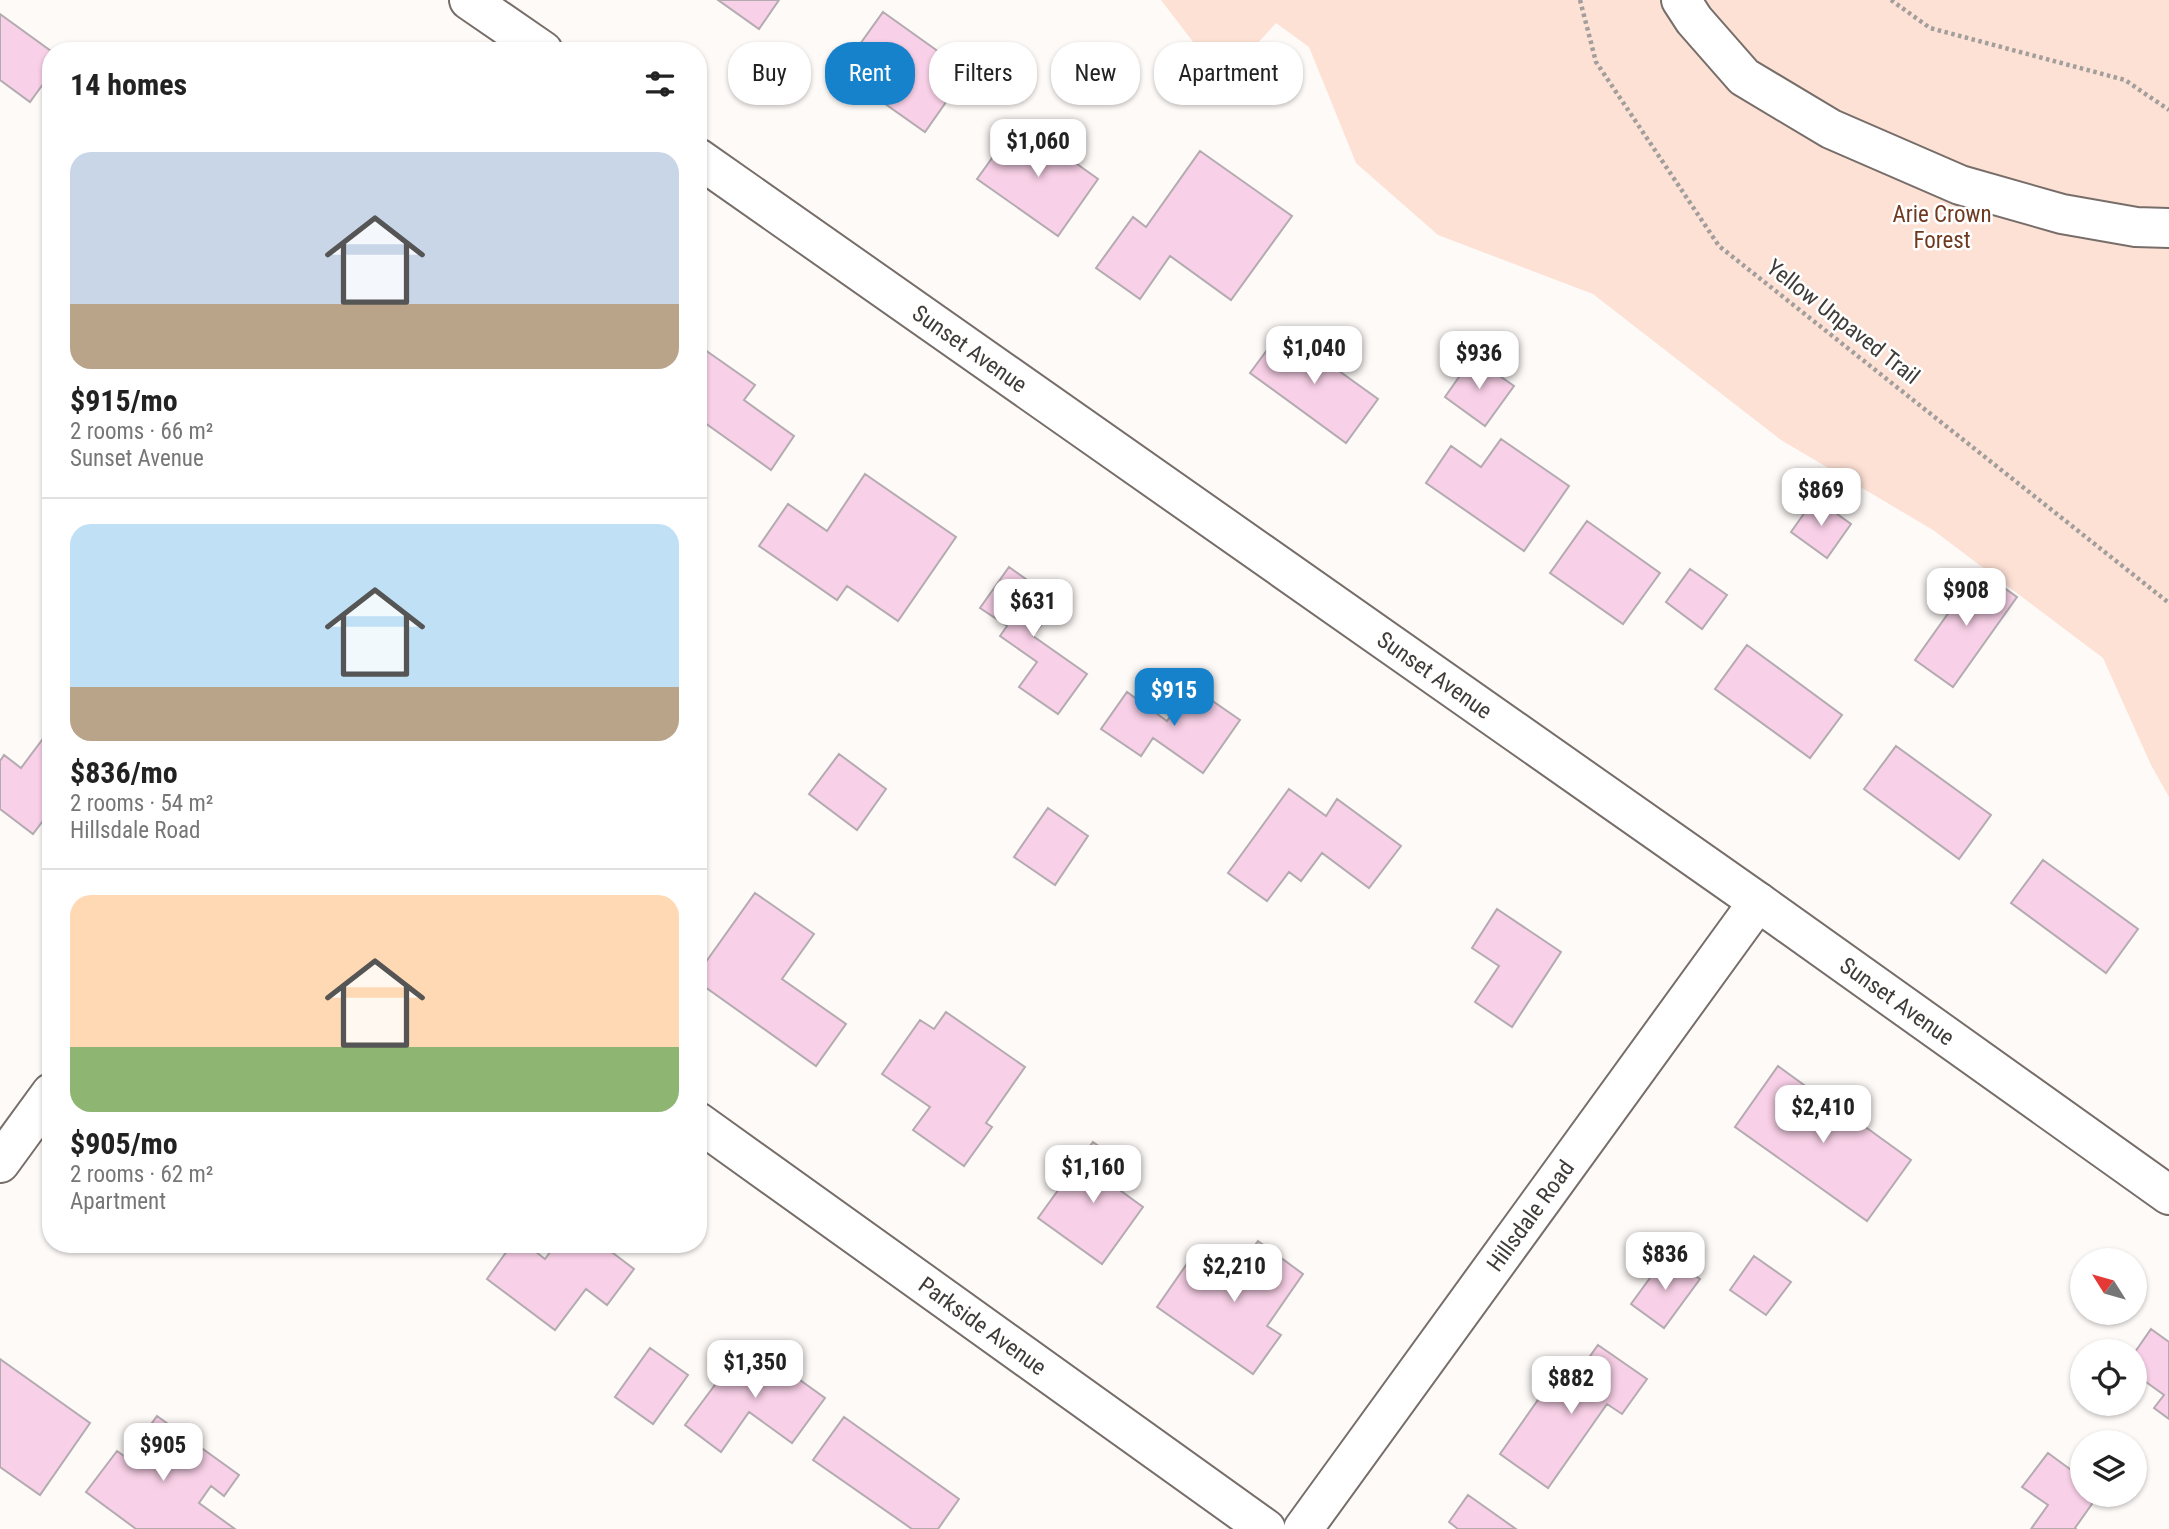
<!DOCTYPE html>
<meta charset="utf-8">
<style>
body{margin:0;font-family:"Roboto Condensed",sans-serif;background:#f2f2f2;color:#222;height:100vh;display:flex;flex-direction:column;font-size:26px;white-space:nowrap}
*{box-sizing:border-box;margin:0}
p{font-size:23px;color:#767676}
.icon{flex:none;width:38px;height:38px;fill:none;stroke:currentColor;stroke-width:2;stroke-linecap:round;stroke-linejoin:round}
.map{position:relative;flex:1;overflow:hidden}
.side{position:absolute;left:42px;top:42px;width:665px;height:1211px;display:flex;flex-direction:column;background:#fff;border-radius:28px;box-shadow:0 2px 5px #0004}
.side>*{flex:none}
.hud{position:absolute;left:728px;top:42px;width:665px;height:63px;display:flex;gap:14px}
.needle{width:46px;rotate:307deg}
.controls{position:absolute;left:2070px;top:1248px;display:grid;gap:14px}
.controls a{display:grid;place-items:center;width:77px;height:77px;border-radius:50%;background:#fff;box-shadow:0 2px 5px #0004;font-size:35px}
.price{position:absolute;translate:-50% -60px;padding:0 16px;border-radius:14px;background:#fff;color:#222;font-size:23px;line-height:46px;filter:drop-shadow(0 2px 4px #0008)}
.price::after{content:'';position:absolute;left:50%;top:42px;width:21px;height:16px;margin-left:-10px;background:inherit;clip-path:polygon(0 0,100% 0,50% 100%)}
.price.selected{background:#1782cc;color:#fff}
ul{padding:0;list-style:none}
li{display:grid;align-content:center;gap:14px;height:371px;padding:0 28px}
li+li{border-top:2px solid #e0e0e0}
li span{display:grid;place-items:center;height:217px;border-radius:21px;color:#555}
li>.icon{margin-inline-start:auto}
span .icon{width:126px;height:126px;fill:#fffc;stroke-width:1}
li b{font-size:30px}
h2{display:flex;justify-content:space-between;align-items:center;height:84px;padding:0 28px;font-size:30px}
.tag{padding:0 24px;border-radius:28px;background:#fff;box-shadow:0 2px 5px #0004;font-size:24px;line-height:63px}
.tag.selected{background:#1782cc;color:#fff}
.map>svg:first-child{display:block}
.green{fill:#fde1d5}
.building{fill:#f8d0e7;stroke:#b4abb0;stroke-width:2}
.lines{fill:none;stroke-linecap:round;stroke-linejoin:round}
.minor-casing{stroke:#776e6a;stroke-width:42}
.path{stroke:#a29e9c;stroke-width:4.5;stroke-dasharray:3.5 3.5;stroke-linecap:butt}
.minor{stroke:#fff;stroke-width:38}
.labels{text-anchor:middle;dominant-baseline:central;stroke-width:5;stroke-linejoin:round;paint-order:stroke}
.park-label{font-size:23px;fill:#6f3a20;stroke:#fff}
.street-label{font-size:23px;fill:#3f3b39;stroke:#fff}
</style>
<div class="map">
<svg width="2169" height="1529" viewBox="0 0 2169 1529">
<rect width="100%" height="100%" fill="#fefaf8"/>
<path class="green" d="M 1161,0 L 2169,0 L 2169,797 L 2151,765 L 2103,658 L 1933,530 L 1781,440 L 1593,294 L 1438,235 L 1356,163 L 1309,47 L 1276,23 L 1223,81 Z"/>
<path class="building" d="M 718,0 L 779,0 L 759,29 Z
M 883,12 L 967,72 L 925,132 L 840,72 Z
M 0,14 L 51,51 L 51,73 L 30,102 L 0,80 Z
M 1018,122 L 1098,179 L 1058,236 L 977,179 Z
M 1200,151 L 1292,216 L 1231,300 L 1170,256 L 1140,299 L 1096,268 L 1133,217 L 1146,227 Z
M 1282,330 L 1378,399 L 1346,443 L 1250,373 Z
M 698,345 L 755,385 L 744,400 L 794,436 L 771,470 L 698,418 Z
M 1473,357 L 1514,386 L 1485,426 L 1445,397 Z
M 1501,439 L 1569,486 L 1524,551 L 1426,483 L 1451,446 L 1481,467 Z
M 865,474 L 956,537 L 898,621 L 847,586 L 837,600 L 759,546 L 788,504 L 827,531 Z
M 1815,498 L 1851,524 L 1827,558 L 1791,532 Z
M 1587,521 L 1660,573 L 1623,624 L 1550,573 Z
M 1009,567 L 1058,602 L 1033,636 L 1087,674 L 1058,714 L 1019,687 L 1037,662 L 1000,636 L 1007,626 L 980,608 Z
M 1690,569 L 1727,595 L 1702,629 L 1666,602 Z
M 1979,570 L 2017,597 L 1953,687 L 1915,660 Z
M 1747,645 L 1842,715 L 1810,758 L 1715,689 Z
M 1191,686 L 1240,720 L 1203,773 L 1153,738 L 1141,756 L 1101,729 L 1127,692 L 1167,721 Z
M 51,728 L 51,810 L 33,834 L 0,809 L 0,761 L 4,755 L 21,768 Z
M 1896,746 L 1991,815 L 1959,859 L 1864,789 Z
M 839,754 L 886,789 L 857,830 L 809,794 Z
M 1289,789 L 1326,816 L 1337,799 L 1401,846 L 1369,888 L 1322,853 L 1301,881 L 1289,872 L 1267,901 L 1228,873 Z
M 1048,808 L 1088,836 L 1055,885 L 1014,857 Z
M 2043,860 L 2138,929 L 2106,973 L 2011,903 Z
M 755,893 L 814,934 L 782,979 L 846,1024 L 816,1066 L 698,982 L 698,973 Z
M 1497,909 L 1561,952 L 1512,1027 L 1475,1002 L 1499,966 L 1472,948 Z
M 946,1012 L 1025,1067 L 986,1123 L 992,1127 L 964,1166 L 913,1130 L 930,1107 L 882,1074 L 920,1020 L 934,1029 Z
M 1778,1066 L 1815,1093 L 1812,1098 L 1855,1129 L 1860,1123 L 1911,1160 L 1867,1221 L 1735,1127 Z
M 1093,1142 L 1131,1169 L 1117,1188 L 1143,1207 L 1102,1264 L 1038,1218 Z
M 1258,1241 L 1303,1274 L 1267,1326 L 1281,1335 L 1253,1374 L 1157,1307 L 1193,1255 L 1230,1281 Z
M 512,1244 L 526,1244 L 545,1259 L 556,1244 L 564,1244 L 573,1251 L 579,1244 L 601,1244 L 634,1269 L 607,1305 L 586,1289 L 555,1330 L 487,1279 Z
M 1666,1256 L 1700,1279 L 1664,1328 L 1631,1304 Z
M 1754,1256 L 1791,1282 L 1766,1315 L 1730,1290 Z
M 2151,1329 L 2169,1342 L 2169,1419 L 2154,1408 L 2164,1395 L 2135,1374 L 2135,1352 Z
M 747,1342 L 825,1398 L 792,1443 L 749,1412 L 721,1452 L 685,1425 Z
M 1598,1345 L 1647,1379 L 1622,1414 L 1607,1404 L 1548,1488 L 1500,1454 L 1547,1387 L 1561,1397 Z
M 650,1348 L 688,1375 L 653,1424 L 615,1397 Z
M 0,1359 L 90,1423 L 40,1495 L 0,1467 Z
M 157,1416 L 239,1475 L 224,1496 L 211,1486 L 199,1503 L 235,1529 L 136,1529 L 86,1492 L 117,1451 L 127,1458 Z
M 844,1417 L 959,1499 L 938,1529 L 912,1529 L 813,1460 Z
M 2048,1453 L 2082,1478 L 2082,1494 L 2099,1494 L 2075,1528 L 2076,1529 L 2031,1529 L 2048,1505 L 2022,1487 Z
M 1468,1495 L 1516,1529 L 1458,1529 L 1449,1522 Z"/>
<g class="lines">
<defs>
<g id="minor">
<path d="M 469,0 L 543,51"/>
<path d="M 1681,0 L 1694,20 L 1744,77 L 1831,129 L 1960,185 L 2062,214 L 2136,227 L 2169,228"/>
<path id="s1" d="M 698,158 L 1758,902 L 2169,1195"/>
<path id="s2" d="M 698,1122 L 1266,1529"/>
<path d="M 0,1163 L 51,1093"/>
<path id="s3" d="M 1303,1529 L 1758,902"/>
</g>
</defs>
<use href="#minor" class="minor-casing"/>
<path class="path" d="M 1580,0 L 1596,62 L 1719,246 L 2169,603
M 1891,0 L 1930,28 L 2125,80 L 2169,110"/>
<use href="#minor" class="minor"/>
</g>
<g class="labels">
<g class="park-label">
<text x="1942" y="214">Arie Crown<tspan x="1942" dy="26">Forest</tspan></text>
</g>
<g class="street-label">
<text transform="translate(1843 322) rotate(38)">Yellow Unpaved Trail</text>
<text stroke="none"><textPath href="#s1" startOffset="332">Sunset Avenue</textPath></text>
<text stroke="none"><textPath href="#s1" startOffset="900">Sunset Avenue</textPath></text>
<text stroke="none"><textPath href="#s1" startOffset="1466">Sunset Avenue</textPath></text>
<text stroke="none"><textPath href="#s3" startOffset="387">Hillsdale Road</textPath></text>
<text stroke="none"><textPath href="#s2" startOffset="350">Parkside Avenue</textPath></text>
</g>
</g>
</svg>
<div class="controls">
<a><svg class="needle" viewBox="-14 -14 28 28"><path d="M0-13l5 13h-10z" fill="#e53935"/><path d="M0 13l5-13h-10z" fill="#767676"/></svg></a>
<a><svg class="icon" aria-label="locate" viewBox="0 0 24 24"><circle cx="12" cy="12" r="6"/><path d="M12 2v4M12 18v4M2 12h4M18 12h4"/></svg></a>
<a><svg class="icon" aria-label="layers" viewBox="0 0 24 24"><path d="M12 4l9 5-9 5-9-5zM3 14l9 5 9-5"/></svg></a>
</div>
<b class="price" style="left:1038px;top:179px">$1,060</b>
<b class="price" style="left:1314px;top:386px">$1,040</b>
<b class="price" style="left:1479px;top:391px">$936</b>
<b class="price" style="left:1821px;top:528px">$869</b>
<b class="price" style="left:1966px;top:628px">$908</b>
<b class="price" style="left:1033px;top:639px">$631</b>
<b class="price selected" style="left:1174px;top:728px">$915</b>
<b class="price" style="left:1823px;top:1145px">$2,410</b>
<b class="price" style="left:1093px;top:1205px">$1,160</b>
<b class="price" style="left:1665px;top:1292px">$836</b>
<b class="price" style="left:1234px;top:1304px">$2,210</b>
<b class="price" style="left:755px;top:1400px">$1,350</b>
<b class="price" style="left:1571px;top:1416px">$882</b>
<b class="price" style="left:163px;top:1483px">$905</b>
<div class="hud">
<a class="tag">Buy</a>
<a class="tag selected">Rent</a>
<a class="tag">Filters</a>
<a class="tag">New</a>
<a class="tag">Apartment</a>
</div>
<section class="side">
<h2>14 homes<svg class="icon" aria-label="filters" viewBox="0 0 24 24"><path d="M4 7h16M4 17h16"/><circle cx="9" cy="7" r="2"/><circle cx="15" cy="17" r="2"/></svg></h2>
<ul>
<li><span style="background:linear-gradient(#c9d6e8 70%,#b9a48a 0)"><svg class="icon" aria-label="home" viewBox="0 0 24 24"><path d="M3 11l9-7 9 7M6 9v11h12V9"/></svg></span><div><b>$915/mo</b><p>2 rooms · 66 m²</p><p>Sunset Avenue</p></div></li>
<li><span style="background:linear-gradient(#bfe0f5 75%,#b9a48a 0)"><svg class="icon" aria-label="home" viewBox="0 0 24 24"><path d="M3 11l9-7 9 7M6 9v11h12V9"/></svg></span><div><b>$836/mo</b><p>2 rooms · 54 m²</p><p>Hillsdale Road</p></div></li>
<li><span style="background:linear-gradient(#ffd9b3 70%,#8fb573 0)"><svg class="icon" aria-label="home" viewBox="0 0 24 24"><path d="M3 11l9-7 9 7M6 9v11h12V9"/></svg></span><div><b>$905/mo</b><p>2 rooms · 62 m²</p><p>Apartment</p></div></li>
</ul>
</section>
</div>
